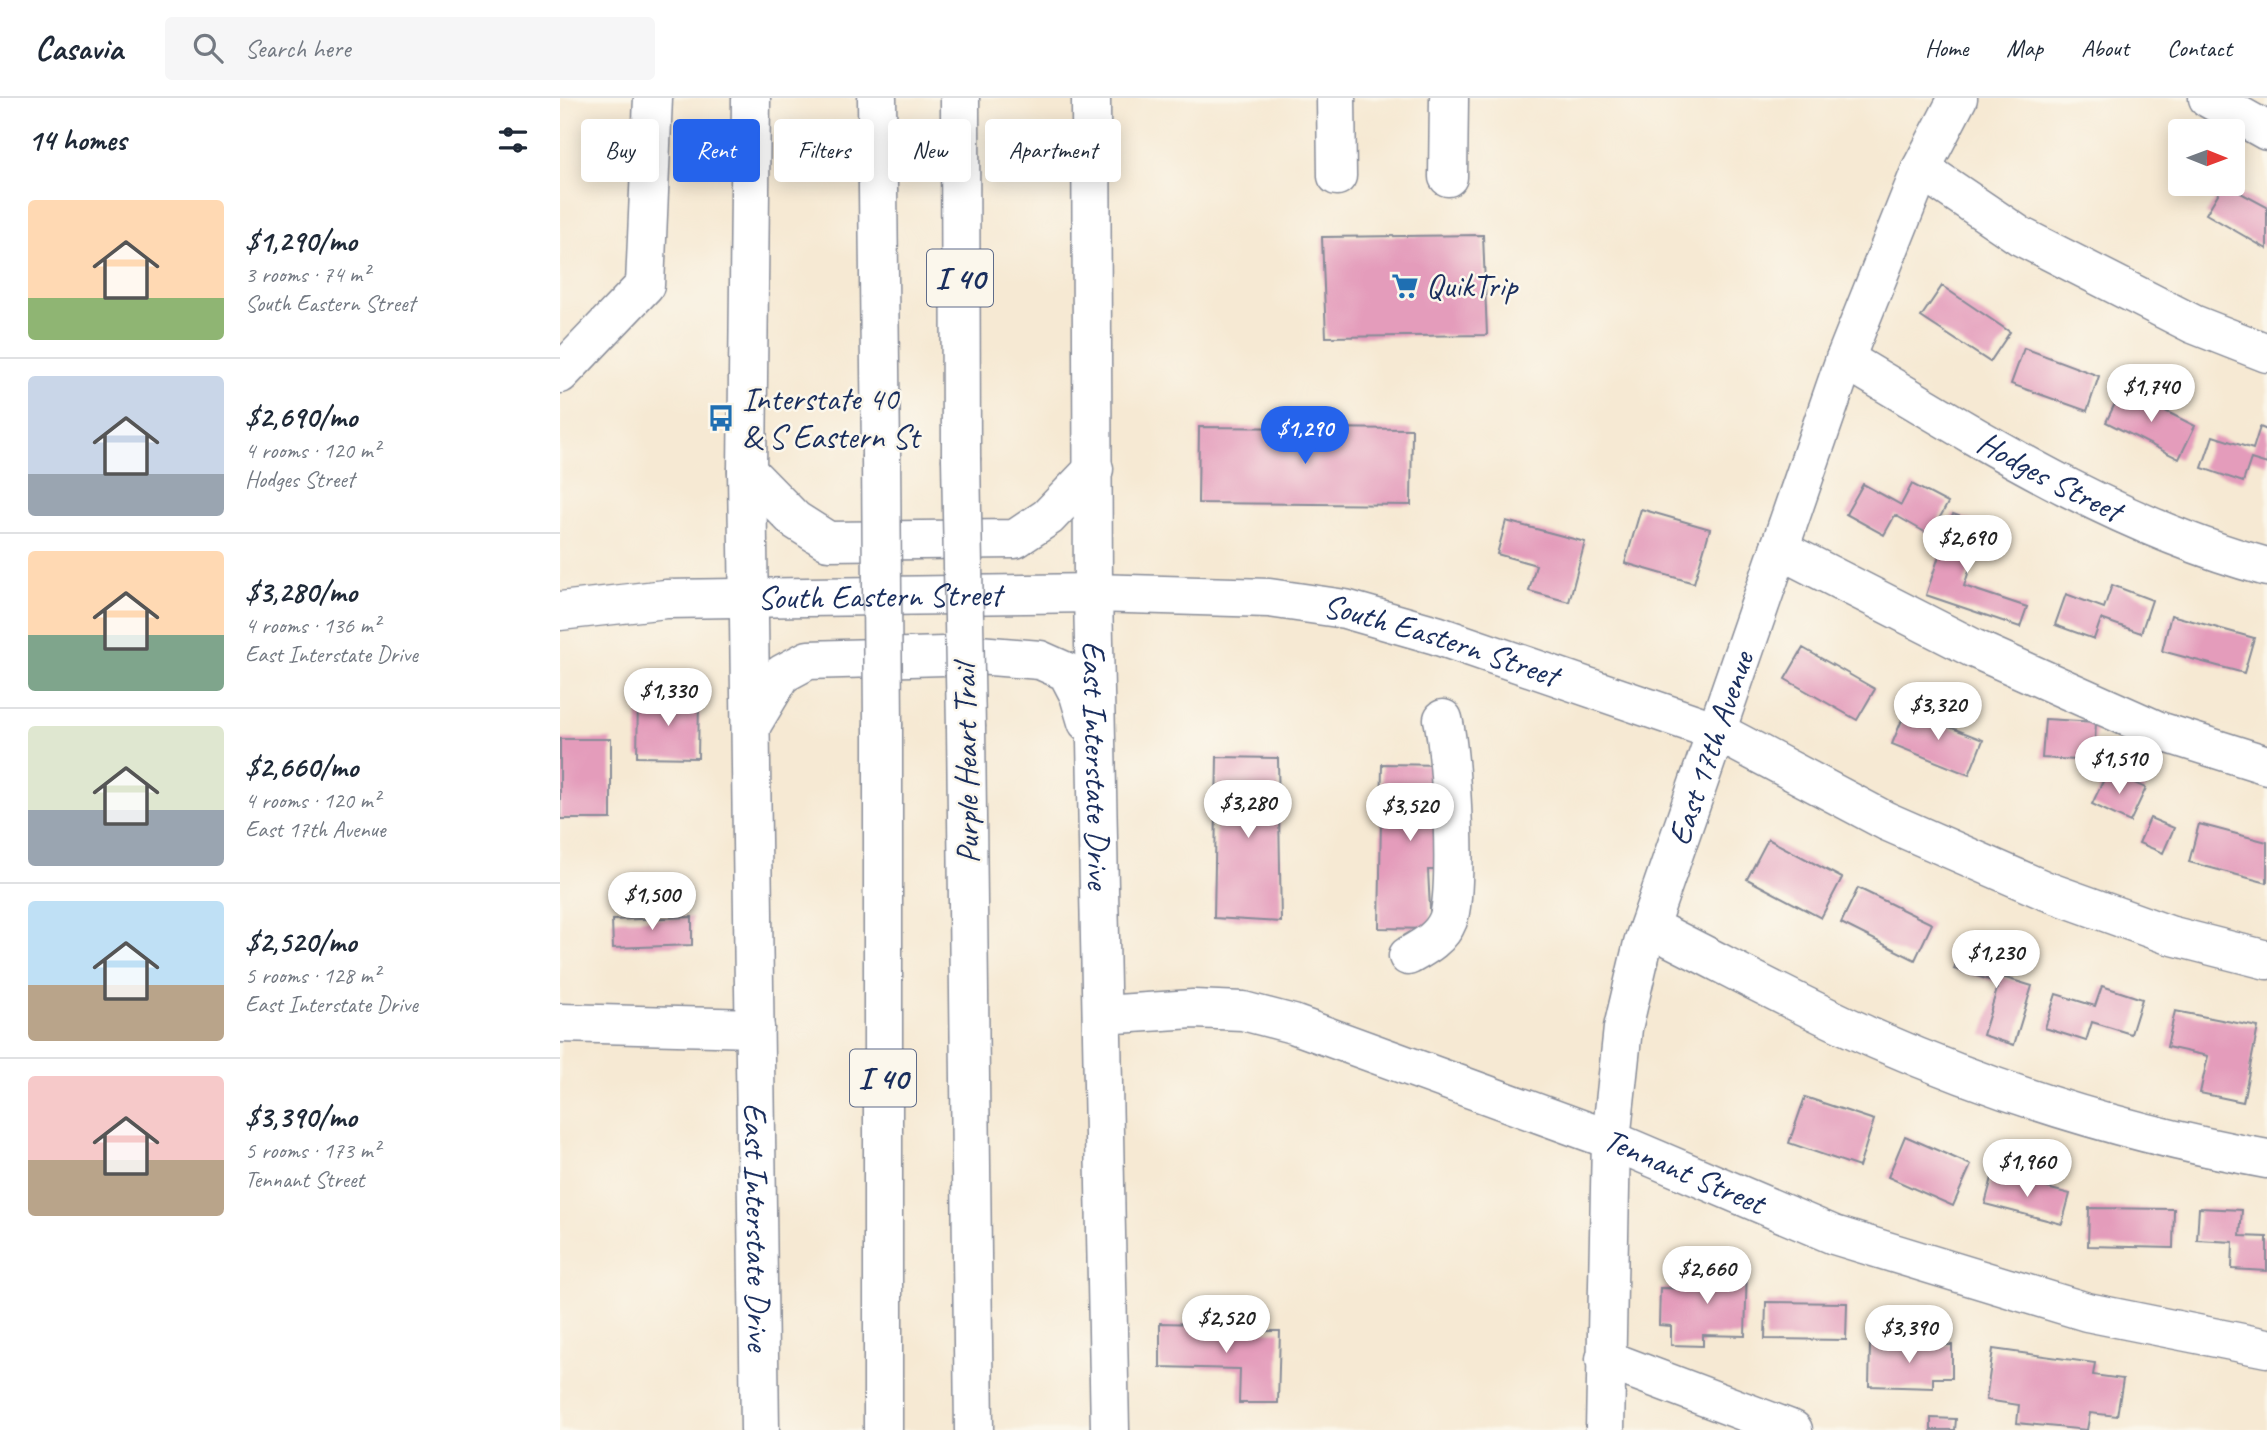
<!DOCTYPE html>
<meta charset="utf-8">
<style>
body{margin:0;font-family:Caveat,sans-serif;background:#f6f6f7;color:#1f2937;height:100vh;display:flex;flex-direction:column;font-size:26px;white-space:nowrap}
*{box-sizing:border-box;margin:0}
p{font-size:23px;color:#747a83}
.icon{flex:none;width:38px;height:38px;fill:none;stroke:currentColor;stroke-width:2;stroke-linecap:round;stroke-linejoin:round}
.map{position:relative;flex:1;overflow:hidden}
.sheet{display:flex;flex-direction:column;background:#fff;width:560px}
.sheet>*{flex:none}
.hud{position:absolute;left:21px;top:21px;width:665px;height:63px;display:flex;gap:14px}
.needle{width:46px;rotate:91deg}
.fabs{position:absolute;left:1608px;top:21px;display:grid;gap:14px}
.fabs a{display:grid;place-items:center;width:77px;height:77px;border-radius:7px;background:#fff;box-shadow:0 4px 18px #0003;font-size:35px}
.price{position:absolute;translate:-50% -60px;padding:0 16px;border-radius:24px;background:#fff;color:#222;font-size:23px;line-height:46px;filter:drop-shadow(0 2px 4px #0008)}
.price::after{content:'';position:absolute;left:50%;top:42px;width:21px;height:16px;margin-left:-10px;background:inherit;clip-path:polygon(0 0,100% 0,50% 100%)}
.price.on{background:#2563eb;color:#fff}
ul{padding:0;list-style:none}
li{display:flex;align-items:center;gap:21px;height:175px;padding:0 28px}
li+li{border-top:2px solid #e0e1e3}
li span{display:grid;place-items:center;flex:none;width:196px;height:140px;border-radius:7px;color:#555}
li>.icon{margin-inline-start:auto}
span .icon{width:84px;height:84px;fill:#fffc;stroke-width:1}
li b{font-size:30px}
h2{display:flex;justify-content:space-between;align-items:center;height:84px;padding:0 28px;font-size:30px}
.tag{padding:0 24px;border-radius:7px;background:#fff;box-shadow:0 4px 18px #0003;font-size:24px;line-height:63px}
.tag.on{background:#2563eb;color:#fff}
header{display:flex;align-items:center;gap:42px;box-sizing:border-box;height:98px;padding:0 35px;background:#fff;border-bottom:2px solid #e0e1e3}
header strong{font-size:33px}
nav{display:flex;gap:38px;margin-inline-start:auto;font-size:24px}
.search{width:490px;height:63px;background:#f6f6f7;display:flex;align-items:center;gap:18px;box-sizing:border-box;padding:0 24px;border-radius:7px;color:#747a83;font-size:26px}
main{display:flex;flex:1;min-height:0}
.map>svg:first-child{display:block}
.building{fill:#e49cbb}
.lines{fill:none;stroke-linecap:round;stroke-linejoin:round}
.minor-casing{stroke:#888c98;stroke-width:41}
.major-casing{stroke:#888c98;stroke-width:41}
.highway-casing{stroke:#888c98;stroke-width:41}
.minor{stroke:#fff;stroke-width:38}
.major{stroke:#fff;stroke-width:38}
.highway{stroke:#fff;stroke-width:38}
.highway-bridge-casing{stroke:#888c98;stroke-width:41;stroke-linecap:butt}
.highway-bridge{stroke:#fff;stroke-width:38}
.labels{text-anchor:middle;dominant-baseline:central;stroke-width:5;stroke-linejoin:round;paint-order:stroke}
.shield{fill:#fbf7ec;stroke:#5e6b89;stroke-width:2}
.shield-label{font-size:32px;font-weight:bold;fill:#1b2f5e}
.poi-label{font-size:33px;fill:#1b2f5e;stroke:#fbf7ec;text-anchor:start}
.street-label{font-size:33px;fill:#1b2f5e;stroke:#fbf7ec}
</style>
<header>
<strong>Casavia</strong>
<div class="search"><svg class="icon" aria-label="search" viewBox="0 0 24 24"><circle cx="10" cy="10" r="6"/><path d="M15 15l6 6"/></svg>Search here</div>
<nav><a>Home</a><a>Map</a><a>About</a><a>Contact</a></nav>
</header>
<main>
<section class="sheet">
<h2>14 homes<svg class="icon" aria-label="filters" viewBox="0 0 24 24"><path d="M4 7h16M4 17h16"/><circle cx="9" cy="7" r="2"/><circle cx="15" cy="17" r="2"/></svg></h2>
<ul>
<li><span style="background:linear-gradient(#ffd9b3 70%,#8fb573 0)"><svg class="icon" aria-label="home" viewBox="0 0 24 24"><path d="M3 11l9-7 9 7M6 9v11h12V9"/></svg></span><div><b>$1,290/mo</b><p>3 rooms · 74 m²</p><p>South Eastern Street</p></div></li>
<li><span style="background:linear-gradient(#c9d6e8 70%,#9aa5b1 0)"><svg class="icon" aria-label="home" viewBox="0 0 24 24"><path d="M3 11l9-7 9 7M6 9v11h12V9"/></svg></span><div><b>$2,690/mo</b><p>4 rooms · 120 m²</p><p>Hodges Street</p></div></li>
<li><span style="background:linear-gradient(#ffd9b3 60%,#7fa58c 0)"><svg class="icon" aria-label="home" viewBox="0 0 24 24"><path d="M3 11l9-7 9 7M6 9v11h12V9"/></svg></span><div><b>$3,280/mo</b><p>4 rooms · 136 m²</p><p>East Interstate Drive</p></div></li>
<li><span style="background:linear-gradient(#dfe7d0 60%,#9aa5b1 0)"><svg class="icon" aria-label="home" viewBox="0 0 24 24"><path d="M3 11l9-7 9 7M6 9v11h12V9"/></svg></span><div><b>$2,660/mo</b><p>4 rooms · 120 m²</p><p>East 17th Avenue</p></div></li>
<li><span style="background:linear-gradient(#bfe0f5 60%,#b9a48a 0)"><svg class="icon" aria-label="home" viewBox="0 0 24 24"><path d="M3 11l9-7 9 7M6 9v11h12V9"/></svg></span><div><b>$2,520/mo</b><p>5 rooms · 128 m²</p><p>East Interstate Drive</p></div></li>
<li><span style="background:linear-gradient(#f6c9c9 60%,#b9a48a 0)"><svg class="icon" aria-label="home" viewBox="0 0 24 24"><path d="M3 11l9-7 9 7M6 9v11h12V9"/></svg></span><div><b>$3,390/mo</b><p>5 rooms · 173 m²</p><p>Tennant Street</p></div></li>
</ul>
</section>
<div class="map">
<svg width="1707" height="1332" viewBox="0 0 1707 1332">
<rect width="100%" height="100%" fill="#fbf7ec"/>
<filter id="ink" filterUnits="userSpaceOnUse"><feTurbulence type="fractalNoise" baseFrequency=".0143" numOctaves="2"/><feDisplacementMap in="SourceGraphic" scale="14" xChannelSelector="R" yChannelSelector="G"/><feConvolveMatrix kernelMatrix="1 2 1 2 8 2 1 2 1" color-interpolation-filters="sRGB"/></filter>
<filter id="wash" filterUnits="userSpaceOnUse"><feTurbulence type="fractalNoise" baseFrequency=".00686" numOctaves="4" result="noise"/><feDisplacementMap in="SourceGraphic" scale="28" xChannelSelector="R" yChannelSelector="G"/><feGaussianBlur stdDeviation="1.57" result="paint"/><feColorMatrix in="noise" values="0 0 0 0 0 0 0 0 0 0 0 0 0 0 0 0 0 1.4 0 .05"/><feComposite in="paint" operator="in"/></filter>
<g filter="url(#wash)">
<rect width="100%" height="100%" fill="#f6e9d3"/>
<g id="blocks">
<path class="building" d="M 1664,86 L 1707,109 L 1707,151 L 1646,116 Z
M 923,137 L 927,237 L 766,239 L 762,139 Z
M 1382,188 L 1450,234 L 1430,264 L 1361,219 Z
M 1464,250 L 1539,278 L 1527,313 L 1451,286 Z
M 1562,291 L 1635,328 L 1619,361 L 1546,324 Z
M 639,329 L 852,331 L 851,407 L 638,405 Z
M 1700,329 L 1707,332 L 1707,366 L 1691,361 L 1683,384 L 1642,370 L 1653,338 L 1693,351 Z
M 1303,386 L 1341,407 L 1352,386 L 1388,405 L 1370,437 L 1335,417 L 1324,437 L 1286,416 Z
M 1081,411 L 1150,431 L 1134,485 L 1065,465 Z
M 1393,416 L 1424,427 L 1404,488 L 1467,509 L 1460,529 L 1366,497 Z
M 946,423 L 1025,444 L 1009,504 L 969,493 L 976,467 L 937,456 Z
M 1552,487 L 1592,502 L 1581,535 L 1541,521 L 1534,541 L 1495,527 L 1506,496 L 1544,510 Z
M 1611,517 L 1694,540 L 1684,575 L 1602,553 Z
M 1243,550 L 1315,591 L 1297,622 L 1225,581 Z
M 78,600 L 139,601 L 138,660 L 77,659 Z
M 1346,612 L 1423,642 L 1409,677 L 1332,646 Z
M 1485,621 L 1536,624 L 1534,663 L 1482,660 Z
M 0,641 L 51,641 L 51,721 L 0,721 Z
M 657,659 L 718,660 L 721,824 L 654,820 Z
M 822,666 L 883,667 L 886,772 L 868,772 L 871,831 L 819,830 Z
M 1548,673 L 1586,690 L 1570,724 L 1532,706 Z
M 1590,720 L 1614,730 L 1603,755 L 1579,745 Z
M 1639,726 L 1707,744 L 1707,785 L 1629,764 Z
M 1208,741 L 1282,780 L 1261,820 L 1187,781 Z
M 1298,790 L 1372,826 L 1355,862 L 1281,825 Z
M 132,819 L 132,847 L 53,850 L 52,822 Z
M 1404,840 L 1443,853 L 1436,877 L 1472,888 L 1454,947 L 1423,937 L 1439,885 L 1394,871 Z
M 1542,888 L 1582,901 L 1571,936 L 1532,924 L 1526,943 L 1485,930 L 1496,896 L 1535,908 Z
M 1615,913 L 1698,929 L 1683,1004 L 1640,995 L 1648,958 L 1607,949 Z
M 1245,999 L 1314,1022 L 1299,1069 L 1229,1045 Z
M 1345,1038 L 1411,1067 L 1393,1108 L 1328,1079 Z
M 1433,1076 L 1510,1096 L 1502,1126 L 1425,1106 Z
M 1529,1110 L 1614,1111 L 1613,1150 L 1528,1148 Z
M 1639,1110 L 1682,1112 L 1680,1138 L 1707,1139 L 1707,1173 L 1672,1171 L 1673,1144 L 1637,1142 Z
M 1142,1166 L 1187,1168 L 1185,1238 L 1143,1237 L 1143,1248 L 1111,1247 L 1111,1228 L 1099,1227 L 1100,1190 L 1142,1191 Z
M 1206,1204 L 1287,1205 L 1286,1242 L 1205,1241 Z
M 600,1225 L 682,1227 L 682,1233 L 720,1233 L 718,1305 L 679,1305 L 680,1271 L 600,1269 Z
M 1310,1246 L 1392,1247 L 1392,1280 L 1373,1280 L 1373,1290 L 1309,1288 Z
M 1433,1251 L 1535,1265 L 1533,1277 L 1563,1281 L 1557,1318 L 1530,1315 L 1527,1332 L 1457,1325 L 1459,1307 L 1426,1302 Z
M 1371,1320 L 1396,1321 L 1395,1332 L 1371,1332 Z"/>
</g>
</g>
<g filter="url(#ink)">
<use href="#blocks" fill-opacity="0" stroke="#888c98" stroke-width="2"/>
<g class="lines">
<defs>
<g id="minor">
<path d="M 776,0 L 777,78"/>
<path d="M 1648,0 L 1707,33"/>
<path d="M 1361,71 L 1460,138 L 1633,226 L 1707,255"/>
<path d="M 888,79 L 889,0"/>
<path id="s1" d="M 1285,261 C 1419,341 1555,428 1707,469"/>
<path d="M 0,276 L 85,187 L 93,0"/>
<path d="M 1219,451 L 1413,550 L 1599,633 L 1707,667"/>
<path d="M 1089,829 C 1164,866 1239,908 1317,942 C 1440,996 1574,1037 1707,1061"/>
<path d="M 848,858 C 864,849 881,840 888,822 C 899,790 891,655 883,621"/>
<path id="s2" d="M 542,917 L 633,911 L 683,913 L 733,926 L 1051,1042 L 1274,1137 L 1527,1214 L 1707,1250"/>
<path d="M 0,925 L 195,930"/>
<path d="M 1045,1261 L 1233,1332"/>
<path id="s3" d="M 1045,1332 L 1051,1042 L 1063,930 L 1083,845 L 1285,261 L 1361,71 L 1398,0"/>
</g>
<g id="major">
<path id="s4" d="M 191,0 L 187,373 L 200,1332"/>
<path id="s5" d="M 531,0 L 533,495 L 550,1332"/>
<path d="M 187,373 L 235,422 L 268,443 L 455,441 L 488,419 L 534,371"/>
<path id="s6" d="M 0,513 L 106,501 L 533,495 L 709,500 L 785,511 L 876,537 L 1156,633 L 1326,723 L 1484,792 L 1609,837 L 1707,862"/>
<path d="M 191,628 L 222,576 L 248,562 L 418,557 L 480,562 L 507,574 L 519,597 L 527,624"/>
</g>
<path id="highway" d="M 317,0 L 321,357
M 400,0 L 401,360
M 406,630 L 414,1332
M 323,1332 L 323,628"/>
</defs>
<use href="#minor" class="minor-casing"/>
<use href="#major" class="major-casing"/>
<use href="#highway" class="highway-casing"/>
<use href="#minor" class="minor"/>
<use href="#major" class="major"/>
<use href="#highway" class="highway"/>
<defs>
<path id="highway-bridge" d="M 321,357 L 323,628
M 401,360 L 406,630"/>
</defs>
<use href="#highway-bridge" class="highway-bridge-casing"/>
<use href="#highway-bridge" class="highway-bridge"/>
</g>
</g>
<defs>
<symbol id="supermarket-bare" viewBox="-9 -9 18 18"><path d="M-6-5.5h2.5l.6 2H6L4.5 2H-2.5L-4.4-4H-6ZM-1.5 3.2a1.3 1.3 0 1 0 .1 0ZM3 3.2a1.3 1.3 0 1 0 .1 0Z" fill="#1f6fb2" stroke="#fbf7ec" stroke-width="2.5" paint-order="stroke"/></symbol>
<symbol id="bus-bare" viewBox="-9 -9 18 18"><path d="M-5-6H5V4H4V6H2V4H-2V6H-4V4H-5ZM-3.5-4V0h7V-4ZM-3.5 1.2v1.5H-2V1.2ZM2 1.2v1.5H3.5V1.2Z" fill="#1f6fb2" stroke="#fbf7ec" stroke-width="2.5" paint-order="stroke"/></symbol>
</defs>
<g fill-rule="evenodd">
<use href="#supermarket-bare" x="826" y="169" width="38" height="38"/>
<use href="#bus-bare" x="142" y="301" width="38" height="38"/>
</g>
<g class="labels">
<g class="shield">
<rect x="367" y="151.5" width="66" height="57" rx="5"/>
<rect x="290" y="951.5" width="66" height="57" rx="5"/>
</g>
<g class="shield-label">
<text x="400" y="180">I 40</text>
<text x="323" y="980">I 40</text>
</g>
<g class="poi-label">
<text x="866" y="188">QuikTrip</text>
<text x="182" y="301">Interstate 40<tspan x="182" dy="38">&amp; S Eastern St</tspan></text>
</g>
<g class="street-label">
<text stroke="none"><textPath href="#s1" startOffset="236">Hodges Street</textPath></text>
<text stroke="none"><textPath href="#s6" startOffset="320">South Eastern Street</textPath></text>
<text stroke="none"><textPath href="#s6" startOffset="887">South Eastern Street</textPath></text>
<text stroke="none"><textPath href="#s3" startOffset="696">East 17th Avenue</textPath></text>
<text transform="translate(406 666) rotate(-91)">Purple Heart Trail</text>
<text stroke="none"><textPath href="#s5" startOffset="667">East Interstate Drive</textPath></text>
<text stroke="none"><textPath href="#s2" startOffset="611">Tennant Street</textPath></text>
<text stroke="none"><textPath href="#s4" startOffset="1129">East Interstate Drive</textPath></text>
</g>
</g>
</svg>
<div class="fabs">
<a><svg class="needle" viewBox="-14 -14 28 28"><path d="M0-13l5 13h-10z" fill="#e53935"/><path d="M0 13l5-13h-10z" fill="#747a83"/></svg></a>
</div>
<b class="price" style="left:1591px;top:326px">$1,740</b>
<b class="price on" style="left:745px;top:368px">$1,290</b>
<b class="price" style="left:1407px;top:477px">$2,690</b>
<b class="price" style="left:108px;top:630px">$1,330</b>
<b class="price" style="left:1378px;top:644px">$3,320</b>
<b class="price" style="left:1559px;top:698px">$1,510</b>
<b class="price" style="left:688px;top:742px">$3,280</b>
<b class="price" style="left:850px;top:745px">$3,520</b>
<b class="price" style="left:92px;top:834px">$1,500</b>
<b class="price" style="left:1436px;top:892px">$1,230</b>
<b class="price" style="left:1467px;top:1101px">$1,960</b>
<b class="price" style="left:1147px;top:1208px">$2,660</b>
<b class="price" style="left:666px;top:1257px">$2,520</b>
<b class="price" style="left:1349px;top:1267px">$3,390</b>
<div class="hud">
<a class="tag">Buy</a>
<a class="tag on">Rent</a>
<a class="tag">Filters</a>
<a class="tag">New</a>
<a class="tag">Apartment</a>
</div>
</div>
</main>
